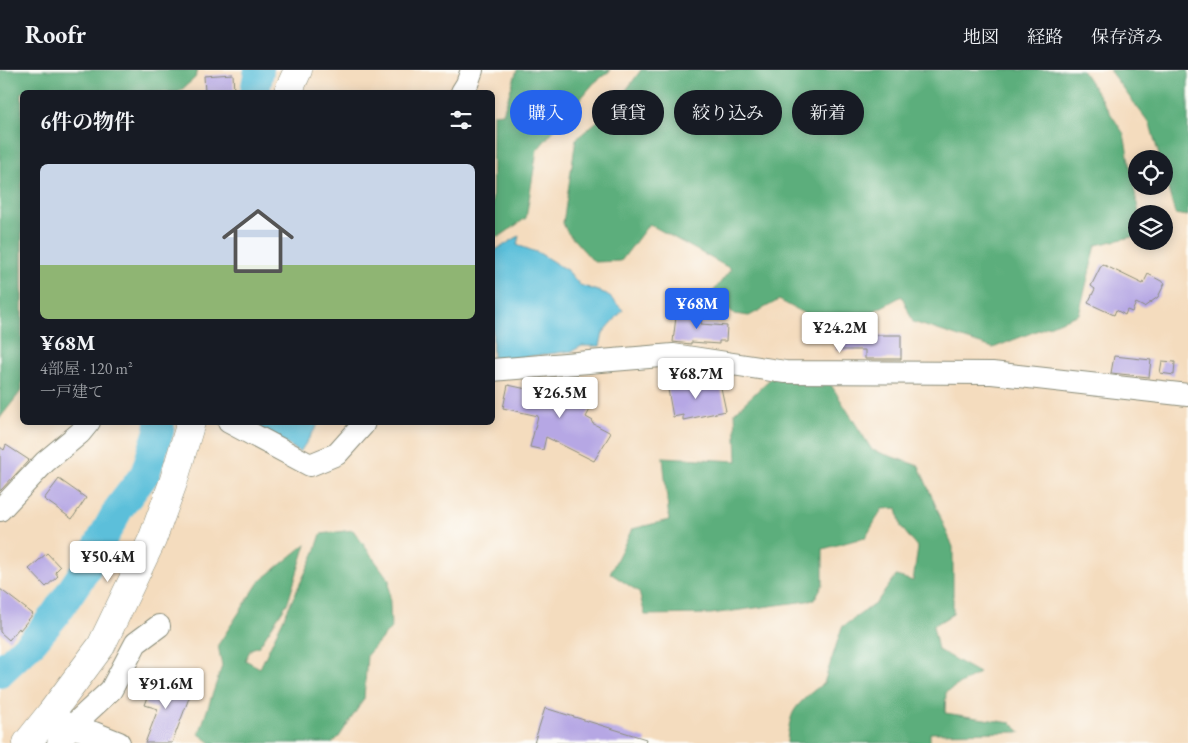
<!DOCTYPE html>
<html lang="ja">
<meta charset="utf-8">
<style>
body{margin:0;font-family:"EB Garamond","Noto Serif JP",serif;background:#20242c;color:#f1f3f6;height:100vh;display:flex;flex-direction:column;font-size:19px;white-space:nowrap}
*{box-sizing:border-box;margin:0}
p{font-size:16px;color:#9ea1a6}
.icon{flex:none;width:28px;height:28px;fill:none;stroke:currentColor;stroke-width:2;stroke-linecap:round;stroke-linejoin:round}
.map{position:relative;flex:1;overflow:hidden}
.side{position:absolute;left:20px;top:20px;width:475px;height:335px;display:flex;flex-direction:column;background:#171b24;border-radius:8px;box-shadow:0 2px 12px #0003}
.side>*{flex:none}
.hud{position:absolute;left:510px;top:20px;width:475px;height:45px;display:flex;gap:10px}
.tools{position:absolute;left:1128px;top:80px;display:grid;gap:10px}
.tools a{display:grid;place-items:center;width:45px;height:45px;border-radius:50%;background:#171b24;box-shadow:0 2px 12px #0003;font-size:25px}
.price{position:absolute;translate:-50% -42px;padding:0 11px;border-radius:5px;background:#fff;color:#222;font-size:16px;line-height:32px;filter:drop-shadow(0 1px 2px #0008)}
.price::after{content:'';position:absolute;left:50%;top:30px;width:15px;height:11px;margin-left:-8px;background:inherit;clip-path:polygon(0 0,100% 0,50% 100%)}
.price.on{background:#2563eb;color:#fff}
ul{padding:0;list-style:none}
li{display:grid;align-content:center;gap:10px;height:265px;padding:0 20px}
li+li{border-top:1px solid #363941}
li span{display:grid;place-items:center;height:155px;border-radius:8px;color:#555}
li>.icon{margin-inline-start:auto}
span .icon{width:90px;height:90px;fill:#fffc;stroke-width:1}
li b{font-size:21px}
h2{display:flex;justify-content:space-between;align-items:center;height:60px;padding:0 20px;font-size:21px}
.chip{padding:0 18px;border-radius:22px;background:#171b24;box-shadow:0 2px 12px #0003;font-size:18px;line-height:45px}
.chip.on{background:#2563eb;color:#fff}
header{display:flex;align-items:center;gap:30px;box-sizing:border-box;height:70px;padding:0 25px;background:#171b24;border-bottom:1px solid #363941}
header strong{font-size:24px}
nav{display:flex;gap:28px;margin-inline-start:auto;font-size:18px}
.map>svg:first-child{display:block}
.forest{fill:#5cae7c;stroke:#3e7658}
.water{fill:#5cbfda;stroke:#3e7e87}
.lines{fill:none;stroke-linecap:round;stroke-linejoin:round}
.river{stroke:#5cbfda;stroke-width:30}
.building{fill:#b6a7e4}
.minor-casing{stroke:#8a8c79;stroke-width:24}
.major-casing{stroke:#8a8c79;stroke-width:29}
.minor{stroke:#fff;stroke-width:22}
.major{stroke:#fff;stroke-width:28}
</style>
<header>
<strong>Roofr</strong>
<nav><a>地図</a><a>経路</a><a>保存済み</a></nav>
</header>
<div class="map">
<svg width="1188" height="673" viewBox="0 0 1188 673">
<rect width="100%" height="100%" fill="#fdfcf7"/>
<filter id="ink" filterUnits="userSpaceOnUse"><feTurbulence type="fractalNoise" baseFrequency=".02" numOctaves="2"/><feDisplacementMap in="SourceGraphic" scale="10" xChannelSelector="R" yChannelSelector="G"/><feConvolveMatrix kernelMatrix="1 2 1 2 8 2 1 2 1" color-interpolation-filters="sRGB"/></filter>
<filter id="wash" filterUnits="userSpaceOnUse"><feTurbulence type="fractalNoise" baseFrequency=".0096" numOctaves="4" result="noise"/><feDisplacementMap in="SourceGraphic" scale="20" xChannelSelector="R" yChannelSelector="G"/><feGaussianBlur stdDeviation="1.12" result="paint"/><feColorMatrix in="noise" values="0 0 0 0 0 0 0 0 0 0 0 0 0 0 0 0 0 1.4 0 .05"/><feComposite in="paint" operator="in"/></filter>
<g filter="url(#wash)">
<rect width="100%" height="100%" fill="#f4dcbe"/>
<path class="forest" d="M 0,0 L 198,0 L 195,8 L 179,22 L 22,22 L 22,320 L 0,348 Z
M 517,0 L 611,0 L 594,13 L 537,80 L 526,148 L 499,167 L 492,165 L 493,44 L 503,43 Z
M 641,0 L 1082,0 L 1124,64 L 1139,144 L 1136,144 L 1136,166 L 1096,175 L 1079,244 L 993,278 L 913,252 L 902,226 L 859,249 L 833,245 L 833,259 L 779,230 L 749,246 L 734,244 L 712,223 L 731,199 L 649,154 L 621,191 L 594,192 L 567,162 L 563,153 L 576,69 L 613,38 Z
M 1109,0 L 1188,0 L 1188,146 L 1175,144 L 1164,104 L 1164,89 L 1160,89 L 1150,54 Z
M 771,308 L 828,310 L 872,380 L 919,396 L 953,477 L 953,544 L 933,556 L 938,580 L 979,603 L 946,622 L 945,643 L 1011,653 L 1021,662 L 930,663 L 930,673 L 787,673 C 787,666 790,647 794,641 C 799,632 815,619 824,613 L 842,557 L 876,533 L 896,506 L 913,511 L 918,478 L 901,457 L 897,438 L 882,439 L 866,467 L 823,479 L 823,514 L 814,530 L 711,544 L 645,545 L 639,522 L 610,503 L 632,459 L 669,450 L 663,387 L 737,391 L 735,342 Z
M 353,460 L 389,510 L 391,558 L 367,585 L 364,629 L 339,667 L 332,673 L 211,673 L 199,664 L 222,596 L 218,575 L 259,512 L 306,474 L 288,532 L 259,576 L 251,579 L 245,590 L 260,598 L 315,482 L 321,464 Z"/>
<path class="water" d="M 519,166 L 517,175 L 539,183 L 568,201 L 580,215 L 607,224 L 623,240 L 603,263 L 600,276 L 582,276 L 572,281 L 493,291 L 492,182 Z
M 252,353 L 319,353 L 300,382 Z"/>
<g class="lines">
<path class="river" d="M 255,22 L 259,0
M 0,602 L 34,570 L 54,546 L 84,502 L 119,438 L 145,404 L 159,361 L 160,352"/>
</g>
<g id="blocks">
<path class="building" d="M 233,4 L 234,22 L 205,22 L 204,6 Z
M 1102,194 L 1143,214 L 1148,204 L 1165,213 L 1158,227 L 1144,237 L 1136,233 L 1132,242 L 1127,240 L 1125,245 L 1116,240 L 1114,245 L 1088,233 L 1095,219 L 1091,216 Z
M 677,238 L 702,245 L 701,254 L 727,256 L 726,271 L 719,271 L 719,274 L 691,272 L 691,274 L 673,272 Z
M 836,254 L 865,254 L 865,265 L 901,265 L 901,289 L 865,289 L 865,280 L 836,280 Z
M 1114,286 L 1151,290 L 1149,307 L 1111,303 Z
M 1162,291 L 1175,292 L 1174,305 L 1160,303 Z
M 684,311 L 686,317 L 704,314 L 704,317 L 720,313 L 726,341 L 683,350 L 683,345 L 673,347 L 667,314 Z
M 508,315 L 559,326 L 565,315 L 589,328 L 587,331 L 593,334 L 586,347 L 593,351 L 592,353 L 611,363 L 594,391 L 546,367 L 543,380 L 530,377 L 538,346 L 503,338 Z
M 6,375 L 29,390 L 0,421 L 0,377 L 4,380 Z
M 59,409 L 86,428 L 72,449 L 44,429 Z
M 47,483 L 60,497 L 55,502 L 58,506 L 46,517 L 29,499 Z
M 0,519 L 33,544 L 20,560 L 19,558 L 9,570 L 0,562 Z
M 156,606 L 192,620 L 172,673 L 145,673 L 158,639 L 145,635 Z
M 545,638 L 646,669 L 645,673 L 534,673 Z"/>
</g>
</g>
<g filter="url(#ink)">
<use href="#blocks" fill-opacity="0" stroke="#8a8c79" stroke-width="1"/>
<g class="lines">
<defs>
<path id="minor" d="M 462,22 L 467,14 L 472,0
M 492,300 L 673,285 L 785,302 L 992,303 L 1188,325
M 229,352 L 310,395 L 337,384 L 363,355 L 364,352
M 0,440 L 45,392 L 80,363 L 89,352
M 62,651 L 71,657 L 94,663 L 119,673
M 58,673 L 71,657 L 111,620 L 136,573 L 159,556"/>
<path id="major" d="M 288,22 L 298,0
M 27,673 L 51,643 L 101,576 L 152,470 L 173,413 L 191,352"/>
</defs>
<use href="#minor" class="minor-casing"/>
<use href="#major" class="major-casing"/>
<use href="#minor" class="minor"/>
<use href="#major" class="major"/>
</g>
</g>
</svg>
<div class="tools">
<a><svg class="icon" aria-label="locate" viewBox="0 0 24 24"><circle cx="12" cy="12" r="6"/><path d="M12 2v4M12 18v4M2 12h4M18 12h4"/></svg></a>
<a><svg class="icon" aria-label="layers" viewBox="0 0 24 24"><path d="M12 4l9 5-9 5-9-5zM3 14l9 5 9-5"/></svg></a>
</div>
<b class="price on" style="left:697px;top:260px">¥68M</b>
<b class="price" style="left:840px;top:284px">¥24.2M</b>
<b class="price" style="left:696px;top:330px">¥68.7M</b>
<b class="price" style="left:560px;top:349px">¥26.5M</b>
<b class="price" style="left:108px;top:513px">¥50.4M</b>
<b class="price" style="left:166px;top:640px">¥91.6M</b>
<div class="hud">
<a class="chip on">購入</a>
<a class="chip">賃貸</a>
<a class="chip">絞り込み</a>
<a class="chip">新着</a>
</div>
<section class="side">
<h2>6件の物件<svg class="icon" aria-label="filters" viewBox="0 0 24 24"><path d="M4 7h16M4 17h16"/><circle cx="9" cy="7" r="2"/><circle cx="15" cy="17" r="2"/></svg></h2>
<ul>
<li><span style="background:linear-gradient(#c9d6e8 65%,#8fb573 0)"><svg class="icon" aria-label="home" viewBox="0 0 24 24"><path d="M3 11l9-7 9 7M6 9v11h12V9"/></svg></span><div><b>¥68M</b><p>4部屋 · 120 m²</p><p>一戸建て</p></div></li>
</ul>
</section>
</div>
